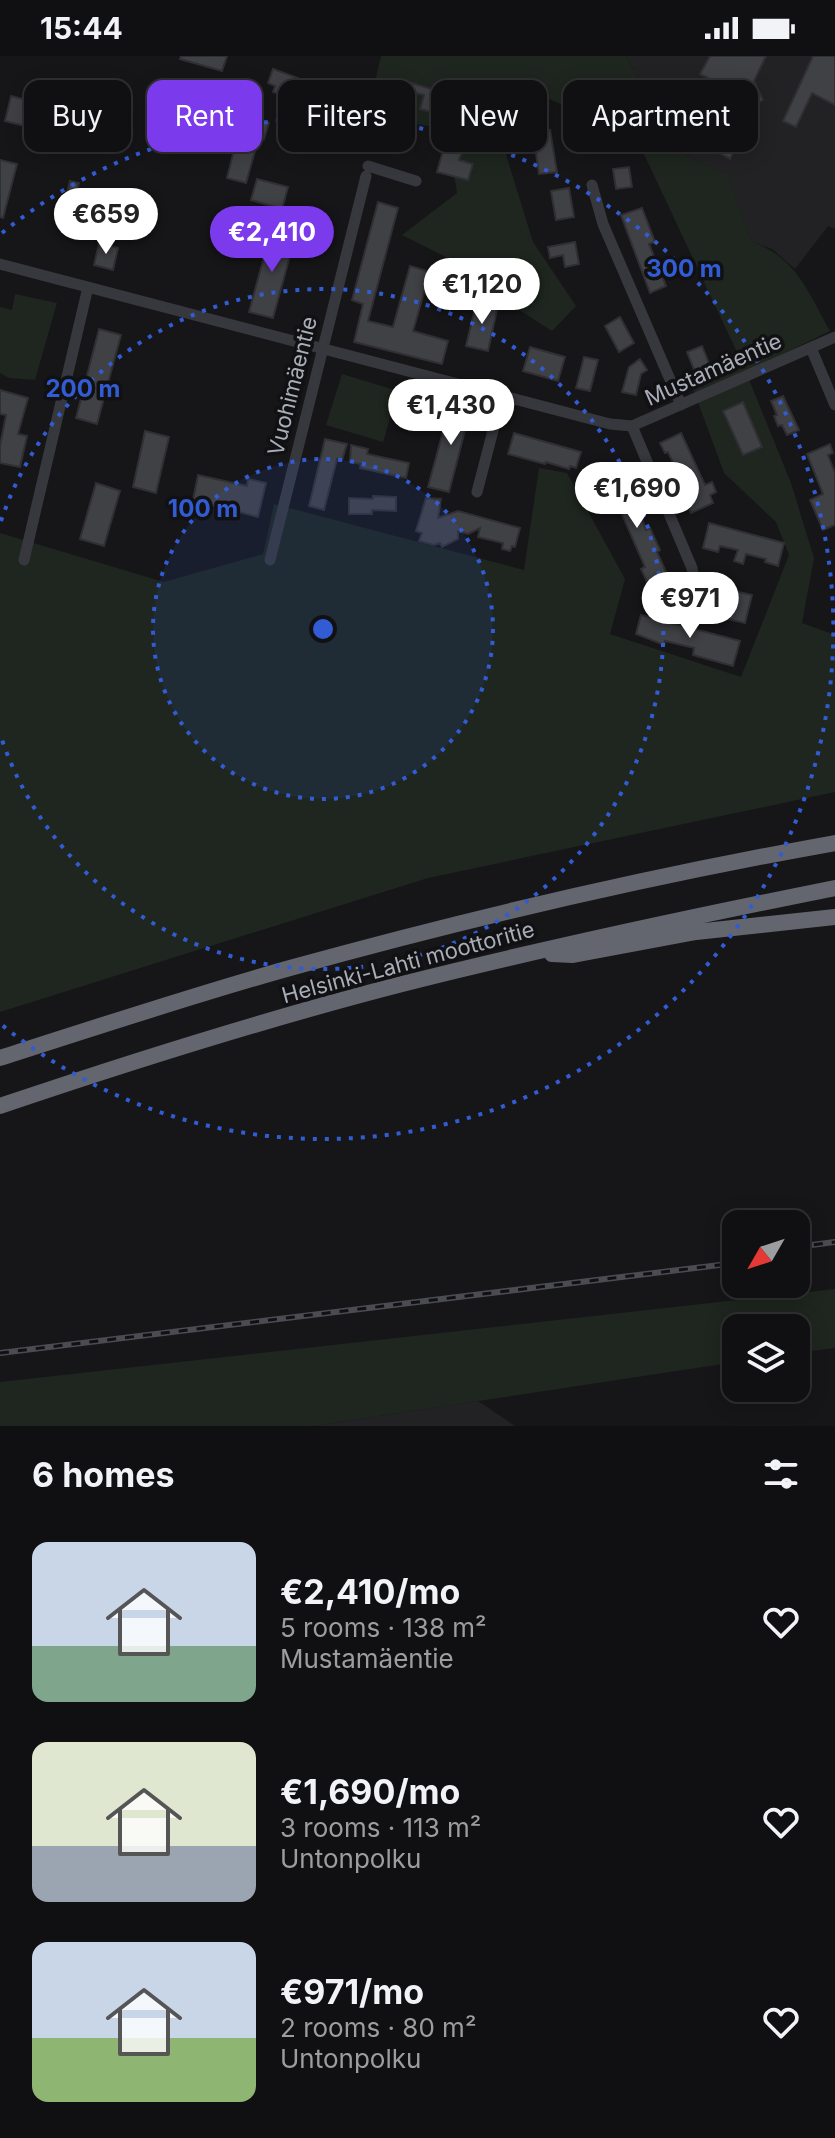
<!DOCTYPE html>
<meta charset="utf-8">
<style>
body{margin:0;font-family:Inter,sans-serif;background:#1e1e20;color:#f1f3f6;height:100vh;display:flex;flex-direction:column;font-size:30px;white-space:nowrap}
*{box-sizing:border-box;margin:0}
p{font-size:26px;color:#9c9d9f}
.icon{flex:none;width:44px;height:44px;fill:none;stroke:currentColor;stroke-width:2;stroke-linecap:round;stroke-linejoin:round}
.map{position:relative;height:1370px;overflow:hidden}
.panel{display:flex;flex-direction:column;background:#101012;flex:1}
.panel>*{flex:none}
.hud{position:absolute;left:24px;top:24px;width:788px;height:72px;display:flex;gap:16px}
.needle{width:52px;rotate:231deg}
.tools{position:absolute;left:722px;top:1154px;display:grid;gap:16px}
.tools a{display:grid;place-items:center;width:88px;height:88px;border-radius:16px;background:#101012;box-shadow:0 4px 20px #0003,0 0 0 2px #303032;font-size:40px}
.price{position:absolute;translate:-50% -68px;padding:0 18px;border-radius:28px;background:#fff;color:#222;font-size:26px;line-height:52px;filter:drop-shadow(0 2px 4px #0008)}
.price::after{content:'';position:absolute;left:50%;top:48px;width:24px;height:18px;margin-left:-12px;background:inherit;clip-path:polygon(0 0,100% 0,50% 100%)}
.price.on{background:#7c3aed;color:#fff}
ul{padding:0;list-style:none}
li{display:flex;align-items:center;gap:24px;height:200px;padding:0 32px}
li span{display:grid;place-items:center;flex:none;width:224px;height:160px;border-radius:16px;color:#555}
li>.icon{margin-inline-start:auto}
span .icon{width:96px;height:96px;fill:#fffc;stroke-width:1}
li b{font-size:34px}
h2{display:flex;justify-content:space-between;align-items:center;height:96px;padding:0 32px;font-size:34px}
.pill{padding:0 28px;border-radius:16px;background:#101012;box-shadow:0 4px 20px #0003,0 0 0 2px #303032;font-size:28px;line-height:72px}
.pill.on{background:#7c3aed;color:#fff}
.status{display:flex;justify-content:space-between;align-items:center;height:56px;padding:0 40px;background:#101012;direction:ltr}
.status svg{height:22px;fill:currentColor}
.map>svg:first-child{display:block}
.built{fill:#222225}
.green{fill:#1e261f}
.building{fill:#404145;stroke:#303034;stroke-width:2}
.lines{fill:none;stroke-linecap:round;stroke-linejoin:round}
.minor{stroke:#37383d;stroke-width:11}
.highway{stroke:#63666e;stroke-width:16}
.rail-casing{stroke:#4a4c52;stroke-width:6}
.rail{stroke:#111113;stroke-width:3;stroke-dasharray:9;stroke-linecap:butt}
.ring{fill:none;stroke:#325cd3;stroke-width:4;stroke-dasharray:4 8}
.labels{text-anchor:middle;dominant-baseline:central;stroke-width:7;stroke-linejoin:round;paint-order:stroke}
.street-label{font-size:22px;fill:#a8adb8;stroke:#111113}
.centre{fill:#325cd3;stroke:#111113;stroke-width:4}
.ring-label{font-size:24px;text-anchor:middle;font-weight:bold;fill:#325cd3;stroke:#111113;stroke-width:7;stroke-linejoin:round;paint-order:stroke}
</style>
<div class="status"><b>15:44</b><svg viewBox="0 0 49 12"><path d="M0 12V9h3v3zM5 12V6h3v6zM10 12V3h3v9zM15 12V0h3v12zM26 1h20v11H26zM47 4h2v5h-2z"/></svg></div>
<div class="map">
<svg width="835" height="1370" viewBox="0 0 835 1370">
<rect width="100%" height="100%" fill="#161618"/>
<path class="built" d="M 626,0 L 835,0 L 835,173 L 828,170 L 795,213 L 772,193 L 752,186 L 726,118 L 679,96 Z
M 478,1345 L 515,1370 L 313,1370 Z"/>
<path class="green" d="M 381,0 L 626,0 L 679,96 L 727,118 L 752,186 C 796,201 808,236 830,275 L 746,316 L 791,427 L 814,502 L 802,567 L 835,579 L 835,736 L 428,822 L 0,956 L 0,477 L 164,526 L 263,498 L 274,448 L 524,514 L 539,412 L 567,417 L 625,523 L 610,578 L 741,621 L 789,499 L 776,466 L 724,417 L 692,330 L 743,309 L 636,81 L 522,31 L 499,76 L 533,186 L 576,250 L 552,275 L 510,248 L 492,224 L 402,179 L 457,137 L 447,73 L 367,60 Z
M 15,238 L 57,247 L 35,324 L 9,322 L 0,317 L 0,251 L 12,254 Z
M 342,318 L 398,335 L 383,386 L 326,369 Z
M 835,1233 L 835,1292 L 796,1297 L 796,1272 L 736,1272 L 736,1306 L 313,1370 L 0,1370 L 0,1326 Z"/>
<path class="building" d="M 181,0 L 227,0 L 222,15 L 180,3 Z
M 710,0 L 766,0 L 754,25 L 763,44 L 754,49 L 747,36 L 742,46 L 708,29 L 710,23 L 700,18 Z
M 813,0 L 835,0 L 835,49 L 812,37 L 796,71 L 783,65 Z
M 273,13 L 298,22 L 290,42 L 273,36 L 275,30 L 268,27 Z
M 408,26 L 442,36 L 441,40 L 453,43 L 449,55 L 438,52 L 436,57 L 420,53 L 424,39 L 406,35 Z
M 11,40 L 67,54 L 60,84 L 47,80 L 48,76 L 5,65 Z
M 693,53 L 742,79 L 730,103 L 681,77 Z
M 238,58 L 269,67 L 264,83 L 259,81 L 246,127 L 227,122 L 234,94 L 229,93 Z
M 550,74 L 557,116 L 539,118 L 533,77 Z
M 444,91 L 462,96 L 459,104 L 473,108 L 468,124 L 437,116 Z
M 0,104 L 17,108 L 3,162 L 0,161 Z
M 629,111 L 632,131 L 616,133 L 613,113 Z
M 257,123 L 288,131 L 282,153 L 251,144 Z
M 70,125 L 79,127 L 70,163 L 61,161 Z
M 569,132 L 574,161 L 556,164 L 551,135 Z
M 378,146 L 398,152 L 368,265 L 393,271 L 410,210 L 430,216 L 413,275 L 448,285 L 442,308 L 354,286 L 363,248 L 352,244 Z
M 642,152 L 655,186 L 649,188 L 666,230 L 650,237 L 621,159 Z
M 271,175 L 295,181 L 273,262 L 249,256 Z
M 575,186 L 579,208 L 565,211 L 563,199 L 550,202 L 548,191 Z
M 99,187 L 118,192 L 113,214 L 94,209 Z
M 477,244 L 498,249 L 488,295 L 466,290 Z
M 620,261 L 634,287 L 619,296 L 605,270 Z
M 99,273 L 121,279 L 97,368 L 76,362 Z
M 702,290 L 712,315 L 697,321 L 687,296 Z
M 530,291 L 565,301 L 558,325 L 523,315 Z
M 584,301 L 598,304 L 590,335 L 576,332 Z
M 640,303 L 647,314 L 641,318 L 636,339 L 622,336 L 629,311 Z
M 0,334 L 28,342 L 18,378 L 27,380 L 20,411 L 0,407 L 0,390 L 6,359 L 0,358 Z
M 783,340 L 799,374 L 787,379 L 782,369 L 778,370 L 774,360 L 777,359 L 771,345 Z
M 453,345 L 477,351 L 475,361 L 469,359 L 449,436 L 428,431 L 444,372 L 448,372 Z
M 743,346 L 762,391 L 743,399 L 723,355 Z
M 145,375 L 169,381 L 156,437 L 133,431 Z
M 514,377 L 581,396 L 576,412 L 570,410 L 569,413 L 546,406 L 545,408 L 508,398 Z
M 681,377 L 705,429 L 712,426 L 716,436 L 710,439 L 713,447 L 691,457 L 684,442 L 689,440 L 668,396 L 665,397 L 660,387 Z
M 325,383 L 347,388 L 342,404 L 337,403 L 324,454 L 309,450 Z
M 830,388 L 833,397 L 828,399 L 835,417 L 835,469 L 823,474 L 810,444 L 823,438 L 807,398 Z
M 351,389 L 368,393 L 367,398 L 409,407 L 406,422 L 360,412 L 361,408 L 350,406 Z
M 198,419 L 247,430 L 248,423 L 266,427 L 258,461 L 193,444 Z
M 614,420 L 615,425 L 622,422 L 624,431 L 628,430 L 632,442 L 635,441 L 646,474 L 650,472 L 660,494 L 657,496 L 666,516 L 663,517 L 665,522 L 649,530 L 641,513 L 645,511 L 618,449 L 612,450 L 603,424 Z
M 96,427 L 120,435 L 104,490 L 80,483 Z
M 373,440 L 396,441 L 396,455 L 372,454 L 372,458 L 349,458 L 349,442 L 373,443 Z
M 426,442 L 441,443 L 438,462 L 458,455 L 520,472 L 515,491 L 512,490 L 510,495 L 502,493 L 503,487 L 478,481 L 480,472 L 468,478 L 458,475 L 458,483 L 442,491 L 440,487 L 434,489 L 419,485 L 422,477 L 416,475 Z
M 709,467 L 784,487 L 778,510 L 765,506 L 766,503 L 746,498 L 743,508 L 734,505 L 738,494 L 720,490 L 718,496 L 703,492 Z
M 730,534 L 752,539 L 745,567 L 723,562 Z
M 641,559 L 740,585 L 733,610 L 693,599 L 694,592 L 665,585 L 664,589 L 636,578 Z"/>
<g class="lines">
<path class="minor" d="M 368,110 L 416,125
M 592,129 L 603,168 L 681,349
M 0,208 L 610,368 L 632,370 L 835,281
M 811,292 L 835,349
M 632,370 L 692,512 L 696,538
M 477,436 L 502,340
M 24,504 L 88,231
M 270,504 L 366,120"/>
<path class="highway" d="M 552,898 L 573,899 L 696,876 L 835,861
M 0,1002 C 97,971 193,939 290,912 C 470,862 651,820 835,787
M 0,1050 C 133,1005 266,963 402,928 C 545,892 690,861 835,832"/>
<defs>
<path id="rail" d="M 796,1191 L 835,1186
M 0,1297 L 736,1207"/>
</defs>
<use href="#rail" class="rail-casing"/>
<use href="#rail" class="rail"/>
</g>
<circle cx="323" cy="573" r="170" fill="#325cd3" fill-opacity=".12"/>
<g class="ring">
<circle cx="323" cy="573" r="170"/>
<path d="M1 465A340 340 0 1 1 1 681"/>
<path d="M2 177A510 510 0 1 1 2 969"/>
</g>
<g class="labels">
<g class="street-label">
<text transform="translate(713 313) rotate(-24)">Mustamäentie</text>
<text transform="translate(292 330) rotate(-76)">Vuohimäentie</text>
<text transform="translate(408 906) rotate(-15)">Helsinki-Lahti moottoritie</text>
</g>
</g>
<circle cx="323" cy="573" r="12" class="centre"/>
<g class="ring-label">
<text x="684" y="221">300 m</text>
<text x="83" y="341">200 m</text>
<text x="203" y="461">100 m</text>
</g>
</svg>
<div class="tools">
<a><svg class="needle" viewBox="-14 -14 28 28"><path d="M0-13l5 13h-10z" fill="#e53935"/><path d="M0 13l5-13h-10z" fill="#9c9d9f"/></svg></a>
<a><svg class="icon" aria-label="layers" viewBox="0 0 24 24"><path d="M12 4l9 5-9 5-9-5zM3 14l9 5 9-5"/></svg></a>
</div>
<b class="price" style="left:106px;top:200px">€659</b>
<b class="price on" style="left:272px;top:218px">€2,410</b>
<b class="price" style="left:482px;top:270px">€1,120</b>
<b class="price" style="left:451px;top:391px">€1,430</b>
<b class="price" style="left:637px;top:474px">€1,690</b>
<b class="price" style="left:690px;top:584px">€971</b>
<div class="hud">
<a class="pill">Buy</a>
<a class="pill on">Rent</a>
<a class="pill">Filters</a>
<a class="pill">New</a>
<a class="pill">Apartment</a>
</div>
</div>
<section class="panel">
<h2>6 homes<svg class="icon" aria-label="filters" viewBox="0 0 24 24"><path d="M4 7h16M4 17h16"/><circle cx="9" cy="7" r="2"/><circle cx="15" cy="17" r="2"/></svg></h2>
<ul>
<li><span style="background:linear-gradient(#c9d6e8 65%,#7fa58c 0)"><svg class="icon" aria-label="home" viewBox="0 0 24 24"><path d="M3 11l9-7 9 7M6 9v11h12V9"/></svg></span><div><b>€2,410/mo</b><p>5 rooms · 138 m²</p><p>Mustamäentie</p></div><svg class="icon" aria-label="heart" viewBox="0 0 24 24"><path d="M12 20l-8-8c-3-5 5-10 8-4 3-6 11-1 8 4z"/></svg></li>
<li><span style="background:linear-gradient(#dfe7d0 65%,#9aa5b1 0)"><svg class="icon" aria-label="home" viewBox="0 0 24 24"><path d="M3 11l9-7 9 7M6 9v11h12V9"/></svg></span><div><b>€1,690/mo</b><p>3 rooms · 113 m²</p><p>Untonpolku</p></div><svg class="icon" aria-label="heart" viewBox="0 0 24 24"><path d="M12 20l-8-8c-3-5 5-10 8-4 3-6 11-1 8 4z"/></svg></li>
<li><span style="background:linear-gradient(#c9d6e8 60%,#8fb573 0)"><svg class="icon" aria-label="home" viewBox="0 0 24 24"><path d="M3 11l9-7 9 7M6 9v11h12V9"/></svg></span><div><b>€971/mo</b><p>2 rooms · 80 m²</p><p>Untonpolku</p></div><svg class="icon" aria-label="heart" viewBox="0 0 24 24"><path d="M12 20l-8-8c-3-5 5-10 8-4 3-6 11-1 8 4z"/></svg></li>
</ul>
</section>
